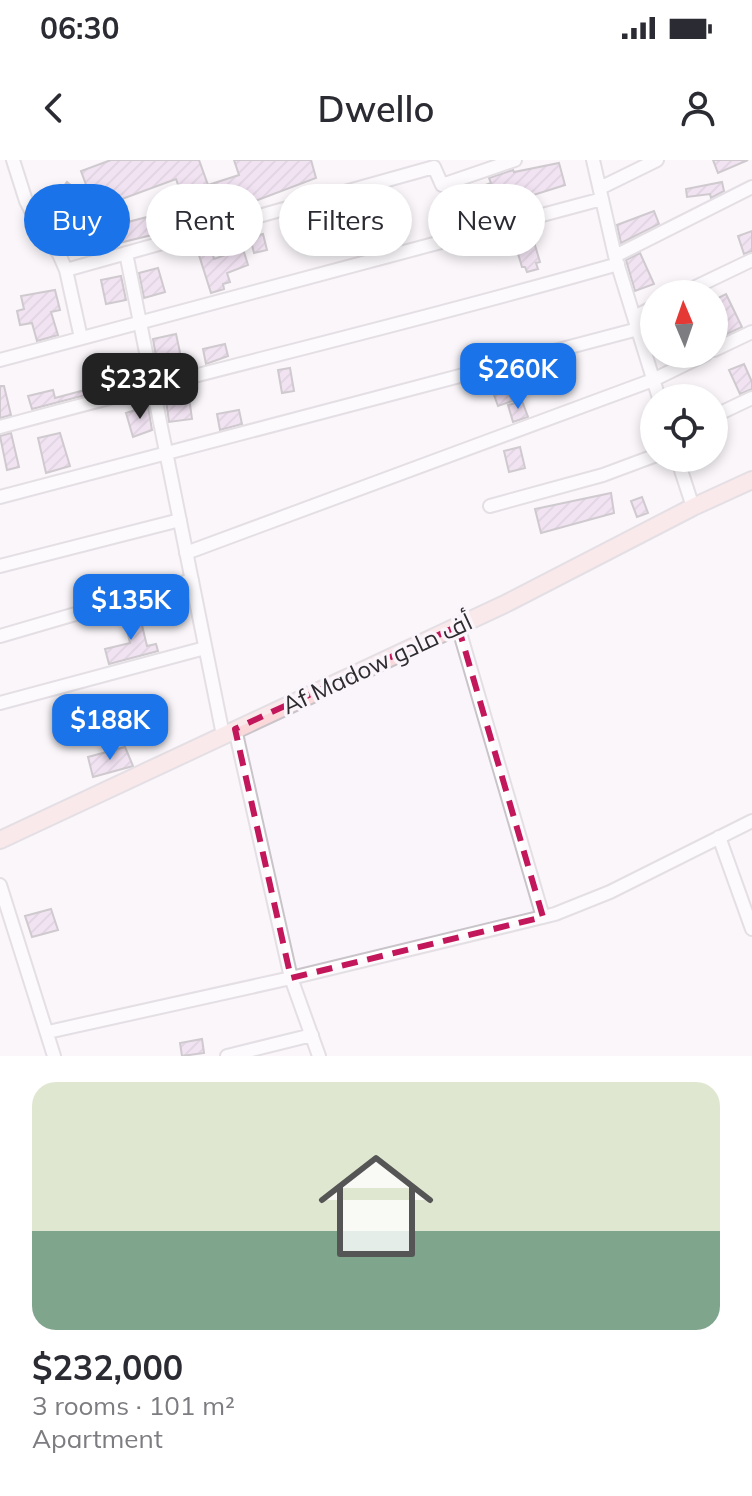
<!DOCTYPE html>
<meta charset="utf-8">
<style>
body{margin:0;font-family:Mulish,Cairo,sans-serif;background:#f2f2f3;color:#2b2b33;height:100vh;display:flex;flex-direction:column;font-size:30px;white-space:nowrap}
*{box-sizing:border-box;margin:0}
p{font-size:26px;color:#7c7c81}
.icon{flex:none;width:44px;height:44px;fill:none;stroke:currentColor;stroke-width:2;stroke-linecap:round;stroke-linejoin:round}
.map{position:relative;height:896px;overflow:hidden}
.panel{display:flex;flex-direction:column;background:#fff;flex:1}
.panel>*{flex:none}
.top-card{position:absolute;left:24px;top:24px;width:704px;height:72px;display:flex;gap:16px}
.needle{width:52px;rotate:358deg}
.buttons{position:absolute;left:640px;top:120px;display:grid;gap:16px}
.buttons a{display:grid;place-items:center;width:88px;height:88px;border-radius:50%;background:#fff;box-shadow:0 4px 12px #0003;font-size:40px}
.price{position:absolute;translate:-50% -68px;padding:0 18px;border-radius:16px;background:#1a73e8;color:#fff;font-size:26px;line-height:52px;filter:drop-shadow(0 2px 4px #0008)}
.price::after{content:'';position:absolute;left:50%;top:48px;width:24px;height:18px;margin-left:-12px;background:inherit;clip-path:polygon(0 0,100% 0,50% 100%)}
.price.selected{background:#222;color:#fff}
ul{padding:0;list-style:none}
li{display:grid;align-content:center;gap:16px;height:424px;padding:0 32px}
li span{display:grid;place-items:center;height:248px;border-radius:24px;color:#555}
li>.icon{margin-inline-start:auto}
span .icon{width:144px;height:144px;fill:#fffc;stroke-width:1}
li b{font-size:34px}
.chip{padding:0 28px;border-radius:36px;background:#fff;box-shadow:0 4px 12px #0003;font-size:28px;line-height:72px}
.chip.selected{background:#1a73e8;color:#fff}
.status{display:flex;justify-content:space-between;align-items:center;height:56px;padding:0 40px;background:#fff;direction:ltr}
.status svg{height:22px;fill:currentColor}
header{display:flex;justify-content:space-between;align-items:center;height:104px;padding:0 32px;background:#fff;font-size:36px;font-weight:600}
.map>svg:first-child{display:block}
.building{fill:url(#building-hatch);stroke:#999499;stroke-width:2}
.lines{fill:none;stroke-linecap:round;stroke-linejoin:round}
.street-casing{stroke:#c9c4c9;stroke-width:16}
.secondary-casing{stroke:#c9c4c9;stroke-width:20}
.street{stroke:#fff;stroke-width:12}
.secondary{stroke:#fbd9da;stroke-width:16}
.marked{fill:none;stroke:#c2185b;stroke-width:6;stroke-dasharray:16 10;stroke-linejoin:round}
.labels{text-anchor:middle;dominant-baseline:central;stroke-width:7;stroke-linejoin:round;paint-order:stroke}
.street-label{font-size:24px;fill:#2e2c2e;stroke:#faf5fa}
</style>
<div class="status"><b>06:30</b><svg viewBox="0 0 49 12"><path d="M0 12V9h3v3zM5 12V6h3v6zM10 12V3h3v9zM15 12V0h3v12zM26 1h20v11H26zM47 4h2v5h-2z"/></svg></div>
<header><svg class="icon" aria-label="back" viewBox="0 0 24 24"><path d="M15 5l-7 7 7 7"/></svg>Dwello<svg class="icon" aria-label="person" viewBox="0 0 24 24"><circle cx="12" cy="8" r="4"/><path d="M4 21q1-7 8-7t8 7"/></svg></header>
<div class="map">
<svg width="752" height="896" viewBox="0 0 752 896">
<defs>
<pattern id="building-hatch" width="6" height="6" patternUnits="userSpaceOnUse" patternTransform="scale(2)"><rect width="6" height="6" fill="#e9ccea"/><path d="M-1 1l2-2M0 6l6-6M5 7l2-2" fill="none" stroke="#c8afc9"/></pattern>
</defs>
<rect width="100%" height="100%" fill="#faf5fa"/>
<path class="building" d="M 111,0 L 199,0 L 208,25 L 239,15 L 234,0 L 311,0 L 316,18 L 189,66 L 74,94 L 70,81 L 122,68 L 120,64 L 186,47 L 176,19 L 95,49 L 81,11 Z
M 713,0 L 748,0 L 718,13 Z
M 559,3 L 565,25 L 476,53 L 469,31 L 491,23 L 489,18 L 513,10 L 514,12 Z
M 67,22 L 86,37 L 70,58 L 51,43 Z
M 722,22 L 724,31 L 711,38 L 710,34 L 687,37 L 686,29 Z
M 654,51 L 659,64 L 621,83 L 617,65 Z
M 752,71 L 752,91 L 744,94 L 738,76 Z
M 263,74 L 267,90 L 254,93 L 250,77 Z
M 534,82 L 540,102 L 536,103 L 538,109 L 527,112 L 525,107 L 522,107 L 516,87 Z
M 211,88 L 214,99 L 243,89 L 248,105 L 227,113 L 230,122 L 223,124 L 224,129 L 211,133 L 198,92 Z
M 640,93 L 654,124 L 635,131 L 626,100 Z
M 158,108 L 165,132 L 144,138 L 139,113 Z
M 121,116 L 126,140 L 106,144 L 101,120 Z
M 55,130 L 60,150 L 51,152 L 58,175 L 37,181 L 32,163 L 20,165 L 17,151 L 24,149 L 21,136 Z
M 726,134 L 742,167 L 714,180 L 714,140 Z
M 176,174 L 181,197 L 157,202 L 153,179 Z
M 225,184 L 228,196 L 206,204 L 203,189 Z
M 479,191 L 483,201 L 468,204 L 465,195 Z
M 744,204 L 752,222 L 752,229 L 740,234 L 729,210 Z
M 140,208 L 142,220 L 120,226 L 118,212 Z
M 290,208 L 294,231 L 282,233 L 278,210 Z
M 504,220 L 512,241 L 498,246 L 490,224 Z
M 0,226 L 4,226 L 11,255 L 0,258 Z
M 96,227 L 97,232 L 32,249 L 28,236 L 53,230 L 55,238 Z
M 189,237 L 192,259 L 169,262 L 166,240 Z
M 522,241 L 528,257 L 513,262 L 508,245 Z
M 148,246 L 152,270 L 133,277 L 126,253 Z
M 239,250 L 242,264 L 220,270 L 217,254 Z
M 11,273 L 19,307 L 7,310 L 0,276 Z
M 60,273 L 70,306 L 46,313 L 38,278 Z
M 520,287 L 525,308 L 509,312 L 504,291 Z
M 611,333 L 614,353 L 541,373 L 535,349 Z
M 642,337 L 648,353 L 637,357 L 631,341 Z
M 139,453 L 147,486 L 156,484 L 158,491 L 109,504 L 105,489 L 130,483 L 124,457 Z
M 93,536 L 98,558 L 80,562 L 74,540 Z
M 125,587 L 133,606 L 93,617 L 88,597 Z
M 51,749 L 58,770 L 32,777 L 25,756 Z
M 202,879 L 204,893 L 182,896 L 180,883 Z"/>
<g class="lines">
<defs>
<path id="street" d="M 13,0 L 26,41 L 43,73 L 59,94 L 66,110 L 81,178
M 593,0 L 615,96 L 659,238
M 600,28 L 657,0
M 126,93 L 223,575
M 615,96 L 752,27
M 66,110 L 434,7 L 442,25 L 515,0
M 681,134 L 752,100
M 634,157 L 654,147
M 714,190 L 752,172
M 0,200 L 602,39
M 714,256 L 752,238
M 0,267 C 205,211 413,163 618,104
M 677,298 L 693,347
M 0,337 L 638,169
M 490,346 L 603,315 L 654,296
M 186,393 L 653,220 L 706,194
M 0,406 L 180,360
M 458,466 L 543,757
M 0,476 L 192,420
M 0,543 L 205,488
M 235,569 L 291,818 L 319,896
M 719,677 L 752,769
M 0,725 L 54,896
M 48,872 L 291,818 L 555,754 L 610,732 L 752,661
M 227,896 L 312,875"/>
<path id="secondary" d="M 0,680 L 507,443 L 693,347 L 752,320"/>
</defs>
<use href="#street" class="street-casing"/>
<use href="#secondary" class="secondary-casing"/>
<use href="#street" class="street"/>
<use href="#secondary" class="secondary"/>
</g>
<path d="M0 0H752V896H0ZM 458,466 L 543,757 L 291,818 L 235,569 Z" fill="#faf5fa" fill-opacity=".55" fill-rule="evenodd"/>
<path class="marked" d="M 458,466 L 543,757 L 291,818 L 235,569 Z"/>
<g class="labels">
<g class="street-label">
<text transform="translate(377 503) rotate(-25)">Af Madow أف مادو</text>
</g>
</g>
</svg>
<div class="buttons">
<a><svg class="needle" viewBox="-14 -14 28 28"><path d="M0-13l5 13h-10z" fill="#e53935"/><path d="M0 13l5-13h-10z" fill="#7c7c81"/></svg></a>
<a><svg class="icon" aria-label="locate" viewBox="0 0 24 24"><circle cx="12" cy="12" r="6"/><path d="M12 2v4M12 18v4M2 12h4M18 12h4"/></svg></a>
</div>
<b class="price" style="left:518px;top:251px">$260K</b>
<b class="price selected" style="left:140px;top:261px">$232K</b>
<b class="price" style="left:131px;top:482px">$135K</b>
<b class="price" style="left:110px;top:602px">$188K</b>
<div class="top-card">
<a class="chip selected">Buy</a>
<a class="chip">Rent</a>
<a class="chip">Filters</a>
<a class="chip">New</a>
</div>
</div>
<section class="panel">
<ul>
<li><span style="background:linear-gradient(#dfe7d0 60%,#7fa58c 0)"><svg class="icon" aria-label="home" viewBox="0 0 24 24"><path d="M3 11l9-7 9 7M6 9v11h12V9"/></svg></span><div><b>$232,000</b><p>3 rooms · 101 m²</p><p>Apartment</p></div></li>
</ul>
</section>
